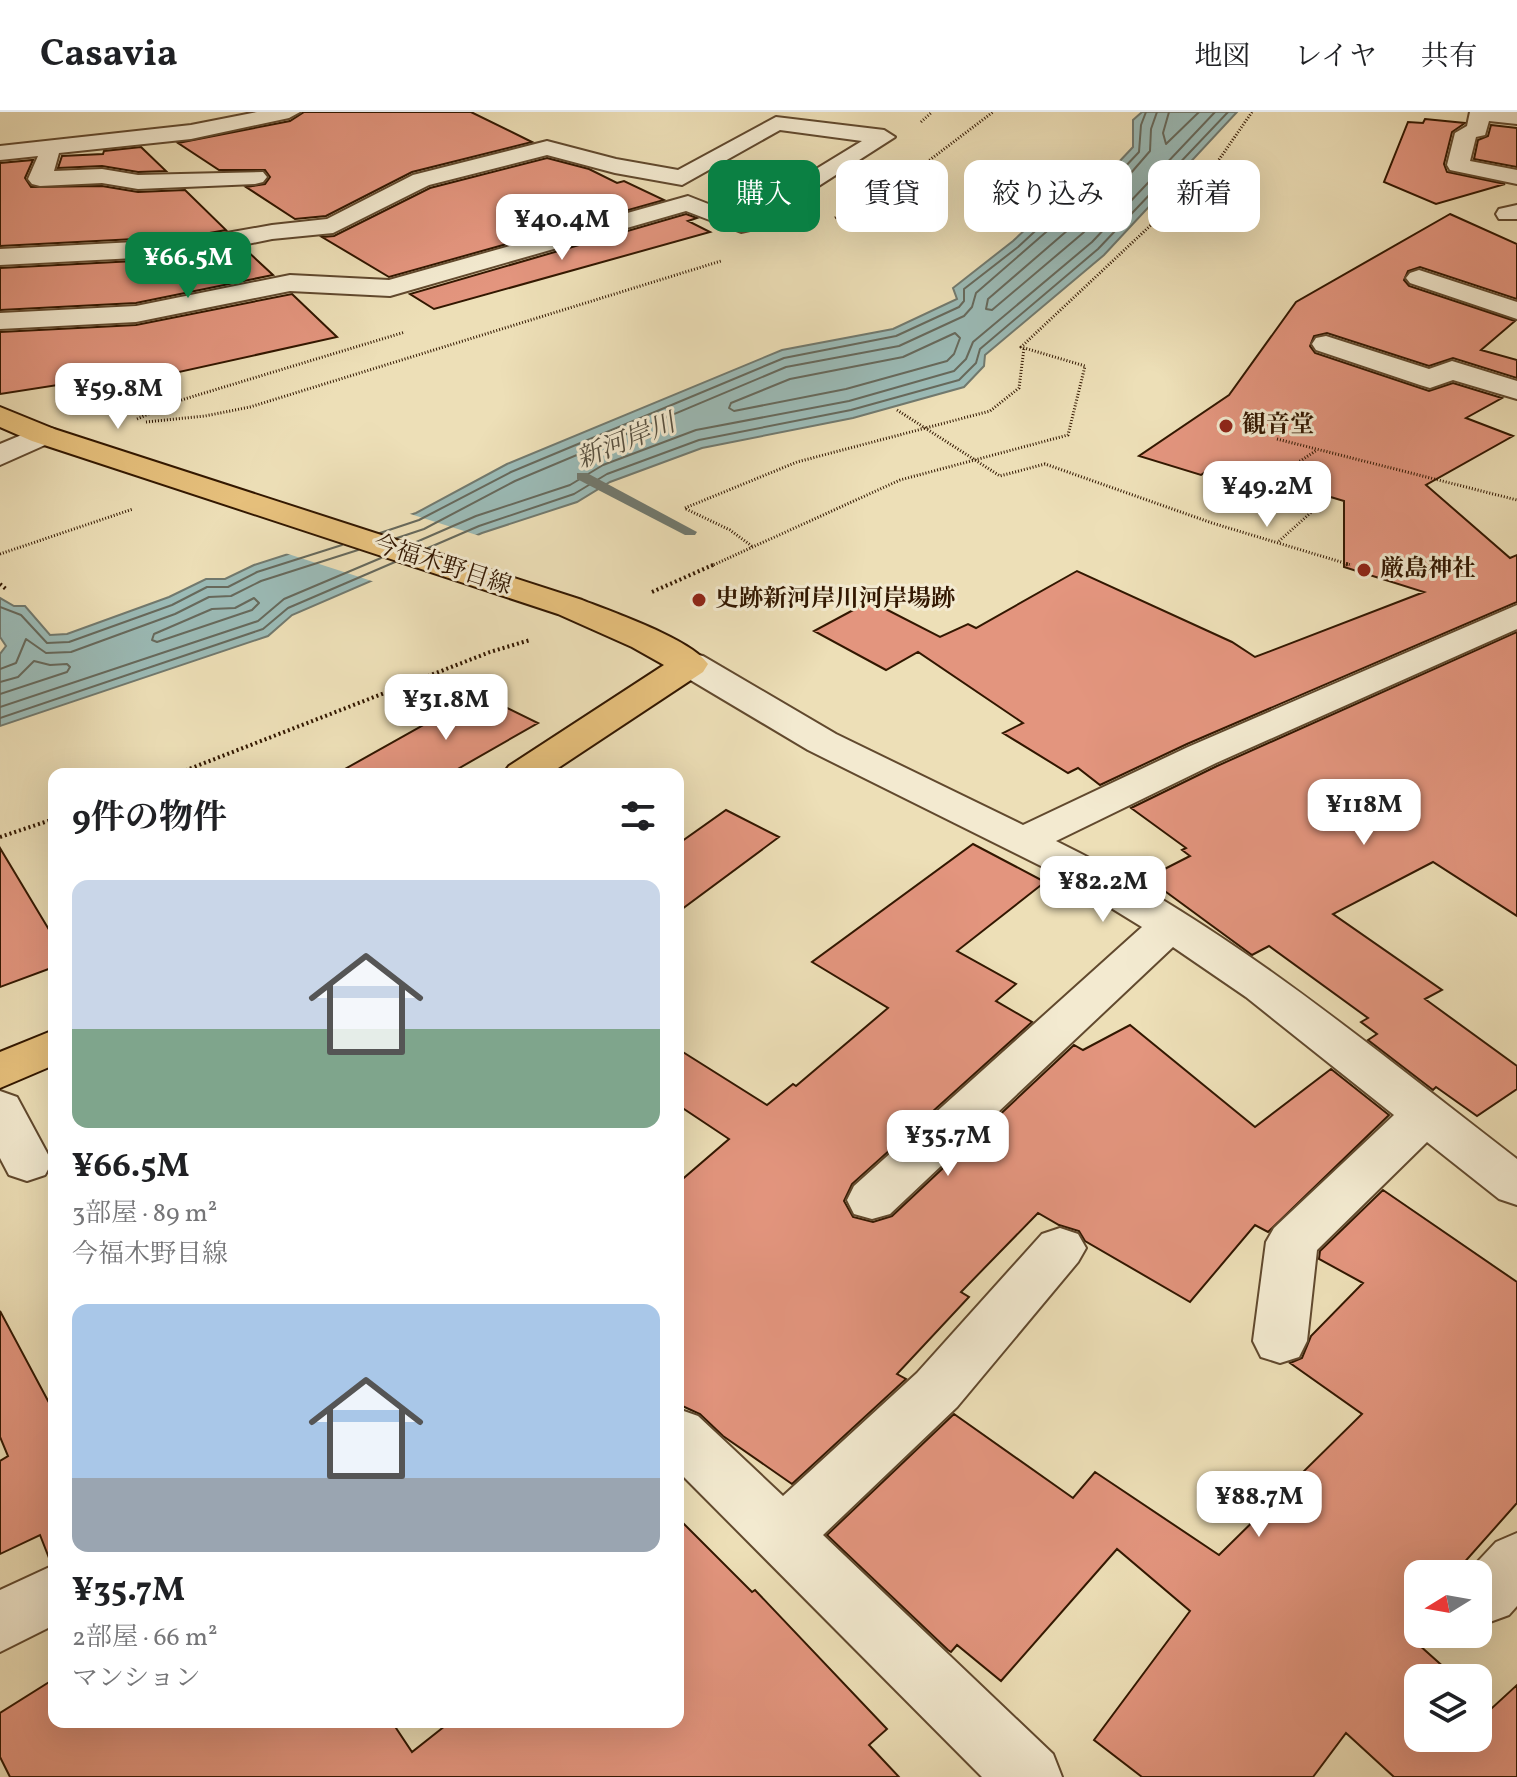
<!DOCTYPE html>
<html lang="ja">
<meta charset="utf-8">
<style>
body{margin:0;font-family:Vollkorn,"Noto Serif JP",serif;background:#f6f6f6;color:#202124;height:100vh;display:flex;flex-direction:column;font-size:30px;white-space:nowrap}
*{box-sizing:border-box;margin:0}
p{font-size:26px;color:#757577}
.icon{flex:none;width:44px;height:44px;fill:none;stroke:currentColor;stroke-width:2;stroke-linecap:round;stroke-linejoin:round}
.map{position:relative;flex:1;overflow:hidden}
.panel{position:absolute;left:48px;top:656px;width:636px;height:960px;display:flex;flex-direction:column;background:#fff;border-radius:16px;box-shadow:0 8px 32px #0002}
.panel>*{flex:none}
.guide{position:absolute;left:708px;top:48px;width:688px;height:72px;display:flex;gap:16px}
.needle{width:52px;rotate:259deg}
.buttons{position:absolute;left:1404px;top:1448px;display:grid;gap:16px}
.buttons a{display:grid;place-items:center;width:88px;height:88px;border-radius:16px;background:#fff;box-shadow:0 8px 32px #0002;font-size:40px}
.price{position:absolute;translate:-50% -68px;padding:0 18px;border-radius:16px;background:#fff;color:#222;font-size:26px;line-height:52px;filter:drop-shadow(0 2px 4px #0008)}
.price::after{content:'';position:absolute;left:50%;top:48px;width:24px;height:18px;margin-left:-12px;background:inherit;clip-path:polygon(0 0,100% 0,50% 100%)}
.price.current{background:#0b8043;color:#fff}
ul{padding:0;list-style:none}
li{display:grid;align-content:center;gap:16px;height:424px;padding:0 24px}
li span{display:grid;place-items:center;height:248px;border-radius:16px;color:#555}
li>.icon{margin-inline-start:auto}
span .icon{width:144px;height:144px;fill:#fffc;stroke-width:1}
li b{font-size:34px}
h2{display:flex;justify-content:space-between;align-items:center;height:96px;padding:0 24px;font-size:34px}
.pill{padding:0 28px;border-radius:16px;background:#fff;box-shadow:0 8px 32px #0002;font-size:28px;line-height:72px}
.pill.current{background:#0b8043;color:#fff}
header{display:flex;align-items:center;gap:48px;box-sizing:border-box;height:112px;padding:0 40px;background:#fff;border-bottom:2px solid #e0e0e0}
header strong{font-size:38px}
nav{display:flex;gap:44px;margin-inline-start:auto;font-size:28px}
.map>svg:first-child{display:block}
.water{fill:#9bbbb7;stroke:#71796e;stroke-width:2}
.pier{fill:#eddfb7}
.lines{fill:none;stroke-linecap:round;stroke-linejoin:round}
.shore{stroke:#66695c;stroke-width:2}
.stream{fill:#71796e;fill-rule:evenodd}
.building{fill:#e3957e;stroke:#321700;stroke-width:2}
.minor-casing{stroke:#61492e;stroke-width:4}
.major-casing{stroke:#321700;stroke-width:4}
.path-far1{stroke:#321700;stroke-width:3;stroke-dasharray:1 2;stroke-linecap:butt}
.path{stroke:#321700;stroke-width:4;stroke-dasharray:2 3;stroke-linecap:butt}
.minor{fill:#f3ead0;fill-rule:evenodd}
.major{fill:#e6c07c;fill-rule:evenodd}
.poi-dot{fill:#8f2418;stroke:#f3ead0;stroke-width:3}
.labels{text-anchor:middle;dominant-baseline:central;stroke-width:6;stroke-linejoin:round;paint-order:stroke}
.far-poi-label{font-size:24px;font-weight:bold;fill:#321700;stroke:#f3ead0;text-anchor:start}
.far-street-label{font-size:24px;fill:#321700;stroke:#f3ead0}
.far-water-label{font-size:26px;font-style:italic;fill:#575040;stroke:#f3ead0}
</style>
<header>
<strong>Casavia</strong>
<nav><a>地図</a><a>レイヤ</a><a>共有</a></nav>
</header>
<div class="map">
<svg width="1517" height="1665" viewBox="0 0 1517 1665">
<rect width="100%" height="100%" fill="#eddfb7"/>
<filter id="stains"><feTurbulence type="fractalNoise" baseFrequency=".0025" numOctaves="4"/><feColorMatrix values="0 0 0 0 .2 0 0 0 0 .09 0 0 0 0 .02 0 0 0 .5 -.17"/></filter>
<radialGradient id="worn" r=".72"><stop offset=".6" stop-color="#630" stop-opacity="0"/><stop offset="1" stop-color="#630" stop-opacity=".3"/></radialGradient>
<path class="water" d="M 1142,0 L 1237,0 L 1104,143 L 985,243 L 984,254 L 964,275 L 853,306 L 702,336 L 610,370 L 577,390 L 482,421 L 292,503 L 268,524 L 0,614 L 0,542 L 6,534 L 0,525 L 0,486 L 14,494 L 25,494 L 50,523 L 67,522 L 169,485 L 206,467 L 225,467 L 254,453 L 416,401 L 507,352 L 782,238 L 893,217 L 957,187 L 953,176 L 1013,129 L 1068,78 L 1101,69 L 1133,35 L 1133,8 Z"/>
<path class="pier" d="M 404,400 L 483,425 L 378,471 L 282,440 Z"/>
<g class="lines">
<path class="shore" d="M 1169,0 L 1163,21 L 1166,32 L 1199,0
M 1092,102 L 1095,108 L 1083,121 L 992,198 L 986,197 L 988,187 L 1083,105 Z
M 955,221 L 960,226 L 954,242 L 947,249 L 846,277 L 734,299 L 729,296 L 731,291 L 790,267 L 903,245 Z
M 380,421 L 419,408 L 511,360 L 784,246 L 896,224 L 959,195 L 964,189 L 964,177 L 1018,135 L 1072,85 L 1107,74 L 1139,40 L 1141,13 L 1146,0
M 397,426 L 424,417 L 515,369 L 786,255 L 899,234 L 964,204 L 972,195 L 976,181 L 1076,94 L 1111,84 L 1150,39 L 1151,17 L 1157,0
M 414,431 L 476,404 L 570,373 L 603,353 L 696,318 L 849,289 L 954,259 L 966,247 L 973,230 L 1092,130 L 1215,0
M 428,436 L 479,414 L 574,382 L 607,362 L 699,328 L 851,298 L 959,268 L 976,251 L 980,237 L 1098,137 L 1228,0
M 254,486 L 259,491 L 252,498 L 157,530 L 152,528 L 154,522 L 212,497 L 235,496 Z
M 0,495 L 21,503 L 47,531 L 69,530 L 172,493 L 207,475 L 228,475 L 257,460 L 342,433
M 0,557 L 16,551 L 26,527 L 46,541 L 71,540 L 175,502 L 209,485 L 231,484 L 261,469 L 358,438
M 0,570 L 18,565 L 34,549 L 50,553 L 67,552 L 70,555 L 67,560 L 0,582
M 0,595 L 258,509 L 284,487 L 381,446
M 0,606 L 263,517 L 288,496 L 395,450"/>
<path class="stream" d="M 577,361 L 587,361 L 697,420 L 695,423 L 685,423 L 577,367 Z"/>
</g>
<path class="building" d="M 304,0 L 471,0 L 532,30 L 412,60 L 326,104 L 295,107 L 246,75 L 265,72 L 270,65 L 265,58 L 219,58 L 178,31 L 290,9 Z
M 1425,7 L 1465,11 L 1452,20 L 1444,52 L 1447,60 L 1505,72 L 1436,92 L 1384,70 L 1408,10 L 1423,11 Z
M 1491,13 L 1517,16 L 1517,55 L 1474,47 L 1478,28 L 1488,24 Z
M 141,35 L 166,59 L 138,60 L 102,54 L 58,56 L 62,44 L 103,42 L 104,39 Z
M 547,46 L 589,57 L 617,71 L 624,69 L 664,88 L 389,165 L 322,125 L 334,124 L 430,76 Z
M 33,48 L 25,66 L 31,75 L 102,74 L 138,80 L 185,78 L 226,118 L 193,124 L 0,134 L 0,51 Z
M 686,102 L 697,106 L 688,109 L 710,120 L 434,197 L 410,182 Z
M 1450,102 L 1517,132 L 1517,187 L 1420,155 L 1408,159 L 1404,168 L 1409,174 L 1515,209 L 1481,238 L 1517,248 L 1517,266 L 1453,246 L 1429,254 L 1327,221 L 1314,224 L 1310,234 L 1315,241 L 1429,279 L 1453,271 L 1502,286 L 1466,306 L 1513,324 L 1426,373 L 1510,446 L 1517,443 L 1517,490 L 1187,632 L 1100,673 L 1078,656 L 1068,661 L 1003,621 L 1023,611 L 918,540 L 886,558 L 814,519 L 870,489 L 940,525 L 968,512 L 976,516 L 1077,459 L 1232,530 L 1255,545 L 1424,480 L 1344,455 L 1344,389 L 1217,351 L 1201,363 L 1139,344 L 1229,283 L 1296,190 Z
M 244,136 L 273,163 L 136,191 L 0,198 L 0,156 L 193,146 Z
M 292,182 L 337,225 L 152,266 L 147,259 L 0,282 L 0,220 L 136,213 Z
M 1517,520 L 1517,804 L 1433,750 L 1333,802 L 1442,878 L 1425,887 L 1517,954 L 1517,977 L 1477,1004 L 1436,975 L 1433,978 L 1368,928 L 1377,922 L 1361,910 L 1368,906 L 1269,834 L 1252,843 L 1147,766 L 1190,744 L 1182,738 L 1186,736 L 1131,696 L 1217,654 Z
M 487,586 L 538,611 L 449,662 L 336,662 L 445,601 L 453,605 Z
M 726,698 L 779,725 L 678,800 L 678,732 Z
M 973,732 L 1045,770 L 957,839 L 1016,872 L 996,889 L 1032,910 L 852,1072 L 844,1089 L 853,1105 L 873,1110 L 892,1104 L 1074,933 L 1083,938 L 1130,913 L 1255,1015 L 1331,957 L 1389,1003 L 1268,1120 L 1255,1113 L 1190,1190 L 1085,1129 L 1079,1119 L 1059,1113 L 1038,1101 L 961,1180 L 969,1185 L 897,1262 L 906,1267 L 792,1372 L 723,1324 L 700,1302 L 678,1292 L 678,1071 L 729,1027 L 678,993 L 678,937 L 767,993 L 793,972 L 796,974 L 888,896 L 812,850 Z
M 0,736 L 54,826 L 54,855 L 0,875 Z
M 1383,1078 L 1517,1170 L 1517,1391 L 1454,1462 L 1418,1462 L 1418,1532 L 1456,1566 L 1418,1566 L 1418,1626 L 1478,1626 L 1478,1585 L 1491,1597 L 1517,1573 L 1517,1665 L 1394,1665 L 1346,1621 L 1313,1665 L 1142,1665 L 1094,1628 L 1190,1499 L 1117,1437 L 1001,1569 L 957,1533 L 951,1540 L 948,1538 L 827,1423 L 954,1302 L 1073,1386 L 1095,1360 L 1219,1443 L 1362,1302 L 1290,1251 L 1302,1246 L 1311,1224 L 1363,1171 L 1319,1147 L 1320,1139 Z
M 0,1199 L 54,1300 L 54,1450 L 51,1451 L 40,1423 L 0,1442 L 0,1349 L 8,1344 L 0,1325 Z
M 678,1406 L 752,1480 L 755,1478 L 887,1617 L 869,1633 L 899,1665 L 10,1665 L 0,1645 L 0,1601 L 54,1567 L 54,1610 L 392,1610 L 412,1640 L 450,1610 L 678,1610 Z"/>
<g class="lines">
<defs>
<path id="minor" d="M 257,0 L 300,0 L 289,6 L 191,27 L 59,41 L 54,59 L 102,57 L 138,63 L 263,60 L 267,65 L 263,70 L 255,72 L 138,77 L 102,71 L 40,74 L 32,72 L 28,67 L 38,44 L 0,48 L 0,34 L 191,13 Z
M 1470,0 L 1517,0 L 1517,12 L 1489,9 L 1485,23 L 1476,25 L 1470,49 L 1517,58 L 1517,72 L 1450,58 L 1447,53 L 1455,21 L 1467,14 Z
M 776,5 L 884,18 L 895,25 L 750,118 L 741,120 L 686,99 L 390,184 L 290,179 L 136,210 L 0,217 L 0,201 L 136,194 L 290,163 L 389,168 L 688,84 L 739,104 L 862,29 L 780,18 L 682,73 L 615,61 L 547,43 L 429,73 L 333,121 L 272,127 L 193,143 L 0,153 L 0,137 L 193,127 L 272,113 L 327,107 L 413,63 L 547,29 L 616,47 L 678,58 Z
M 1517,93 L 1517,107 L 1499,107 L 1496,102 L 1499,97 Z
M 1419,158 L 1517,190 L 1517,207 L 1410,171 L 1406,166 L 1410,161 Z
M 1326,224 L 1429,257 L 1452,249 L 1517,269 L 1517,287 L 1453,268 L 1430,276 L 1420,273 L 1316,238 L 1312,232 L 1316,226 Z
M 43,314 L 54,317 L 58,323 L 54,329 L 0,353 L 0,332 Z
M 1517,493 L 1517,517 L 1216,651 L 1056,729 C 1224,811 1370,934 1517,1047 L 1517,1093 L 1499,1087 L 1427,1030 L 1317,1138 L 1307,1229 L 1299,1245 L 1280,1251 L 1261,1245 L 1253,1229 L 1266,1130 L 1274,1116 L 1394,1003 L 1246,885 L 1173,835 L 890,1102 L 872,1107 L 854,1102 L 847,1088 L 854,1074 L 1142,815 L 1051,759 L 808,638 L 677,560 L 672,552 L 677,544 L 690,541 L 703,544 L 836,622 L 1023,713 L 1188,635 Z
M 0,979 L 17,985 L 52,1050 L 45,1063 L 27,1069 L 9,1063 L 0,1046 Z
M 1060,1116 L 1078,1122 L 1086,1136 L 1078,1150 L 957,1295 L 823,1423 L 1053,1642 L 1062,1665 L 982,1665 L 678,1359 L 678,1297 L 698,1304 L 783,1384 L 917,1261 L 1042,1122 Z
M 1517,1421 L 1517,1494 L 1509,1503 L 1487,1511 L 1478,1508 L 1478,1462 L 1466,1462 L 1496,1430 Z
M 54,1453 L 54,1513 L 0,1540 L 0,1478 Z"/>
<path id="major" d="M 0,295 L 54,317 L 582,488 C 612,500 691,527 708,552 L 703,560 L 549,662 L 503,662 L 509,654 L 664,553 L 632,535 L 558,502 L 32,329 L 0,315 Z
M 54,918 L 54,953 L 0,976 L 0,940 Z"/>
</defs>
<use href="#minor" class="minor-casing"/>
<use href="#major" class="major-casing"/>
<path class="path-far1" d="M 921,10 L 932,0
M 835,106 L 898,72 L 993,0
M 897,298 L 1000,364 L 1045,352 L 1212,411 L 1351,453
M 137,307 L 178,289 L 405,220
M 146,310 L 205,304 L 250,295 L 721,149
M 1277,327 L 1517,388
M 1243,368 L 1317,395 L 1278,430
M 1262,374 L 1317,338
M 685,396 L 797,350 L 990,299 L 1019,276 L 1024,236
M 686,397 L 730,418 L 753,435
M 0,442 L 133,397
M 711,454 L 900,368 L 1068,323 L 1085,254 L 1021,235 L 1216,52 L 1252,0"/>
<path class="path" d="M 1346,452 L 1351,453
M 0,472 L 6,477
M 652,480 L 715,452
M 176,662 L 490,540 L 530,528
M 0,725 L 54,707"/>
<use href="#minor" class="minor"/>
<use href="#major" class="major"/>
</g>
<g class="poi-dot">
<circle cx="1226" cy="314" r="8"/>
<circle cx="1364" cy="458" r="8"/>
<circle cx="699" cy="488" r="8"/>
</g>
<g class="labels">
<g class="far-poi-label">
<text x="1242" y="314">観音堂</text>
<text x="1380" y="458">厳島神社</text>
<text x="715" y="488">史跡新河岸川河岸場跡</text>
</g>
<g class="far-street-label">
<text transform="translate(442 454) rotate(18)">今福木野目線</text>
</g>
<g class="far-water-label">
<text transform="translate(626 330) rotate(-22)">新河岸川</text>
</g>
</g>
<rect width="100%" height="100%" filter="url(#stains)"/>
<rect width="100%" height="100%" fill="url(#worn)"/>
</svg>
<div class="buttons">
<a><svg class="needle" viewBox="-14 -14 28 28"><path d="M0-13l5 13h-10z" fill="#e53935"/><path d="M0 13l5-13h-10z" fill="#757577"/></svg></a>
<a><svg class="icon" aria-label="layers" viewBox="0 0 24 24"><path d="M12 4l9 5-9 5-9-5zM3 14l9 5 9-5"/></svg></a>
</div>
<b class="price" style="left:562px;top:150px">¥40.4M</b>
<b class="price current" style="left:188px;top:188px">¥66.5M</b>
<b class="price" style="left:118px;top:319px">¥59.8M</b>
<b class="price" style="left:1267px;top:417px">¥49.2M</b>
<b class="price" style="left:446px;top:630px">¥31.8M</b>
<b class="price" style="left:1364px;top:735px">¥118M</b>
<b class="price" style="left:1103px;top:812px">¥82.2M</b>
<b class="price" style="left:948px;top:1066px">¥35.7M</b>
<b class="price" style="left:1259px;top:1427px">¥88.7M</b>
<div class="guide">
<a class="pill current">購入</a>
<a class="pill">賃貸</a>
<a class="pill">絞り込み</a>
<a class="pill">新着</a>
</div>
<section class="panel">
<h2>9件の物件<svg class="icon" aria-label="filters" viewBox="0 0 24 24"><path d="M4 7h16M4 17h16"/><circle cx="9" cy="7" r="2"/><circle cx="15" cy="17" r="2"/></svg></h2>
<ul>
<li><span style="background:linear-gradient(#c9d6e8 60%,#7fa58c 0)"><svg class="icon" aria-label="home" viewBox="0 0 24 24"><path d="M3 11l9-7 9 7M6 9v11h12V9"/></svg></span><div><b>¥66.5M</b><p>3部屋 · 89 m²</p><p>今福木野目線</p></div></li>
<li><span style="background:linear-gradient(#a9c7e8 70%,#9aa5b1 0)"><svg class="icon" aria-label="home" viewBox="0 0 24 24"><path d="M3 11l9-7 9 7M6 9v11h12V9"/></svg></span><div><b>¥35.7M</b><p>2部屋 · 66 m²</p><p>マンション</p></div></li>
</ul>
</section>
</div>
